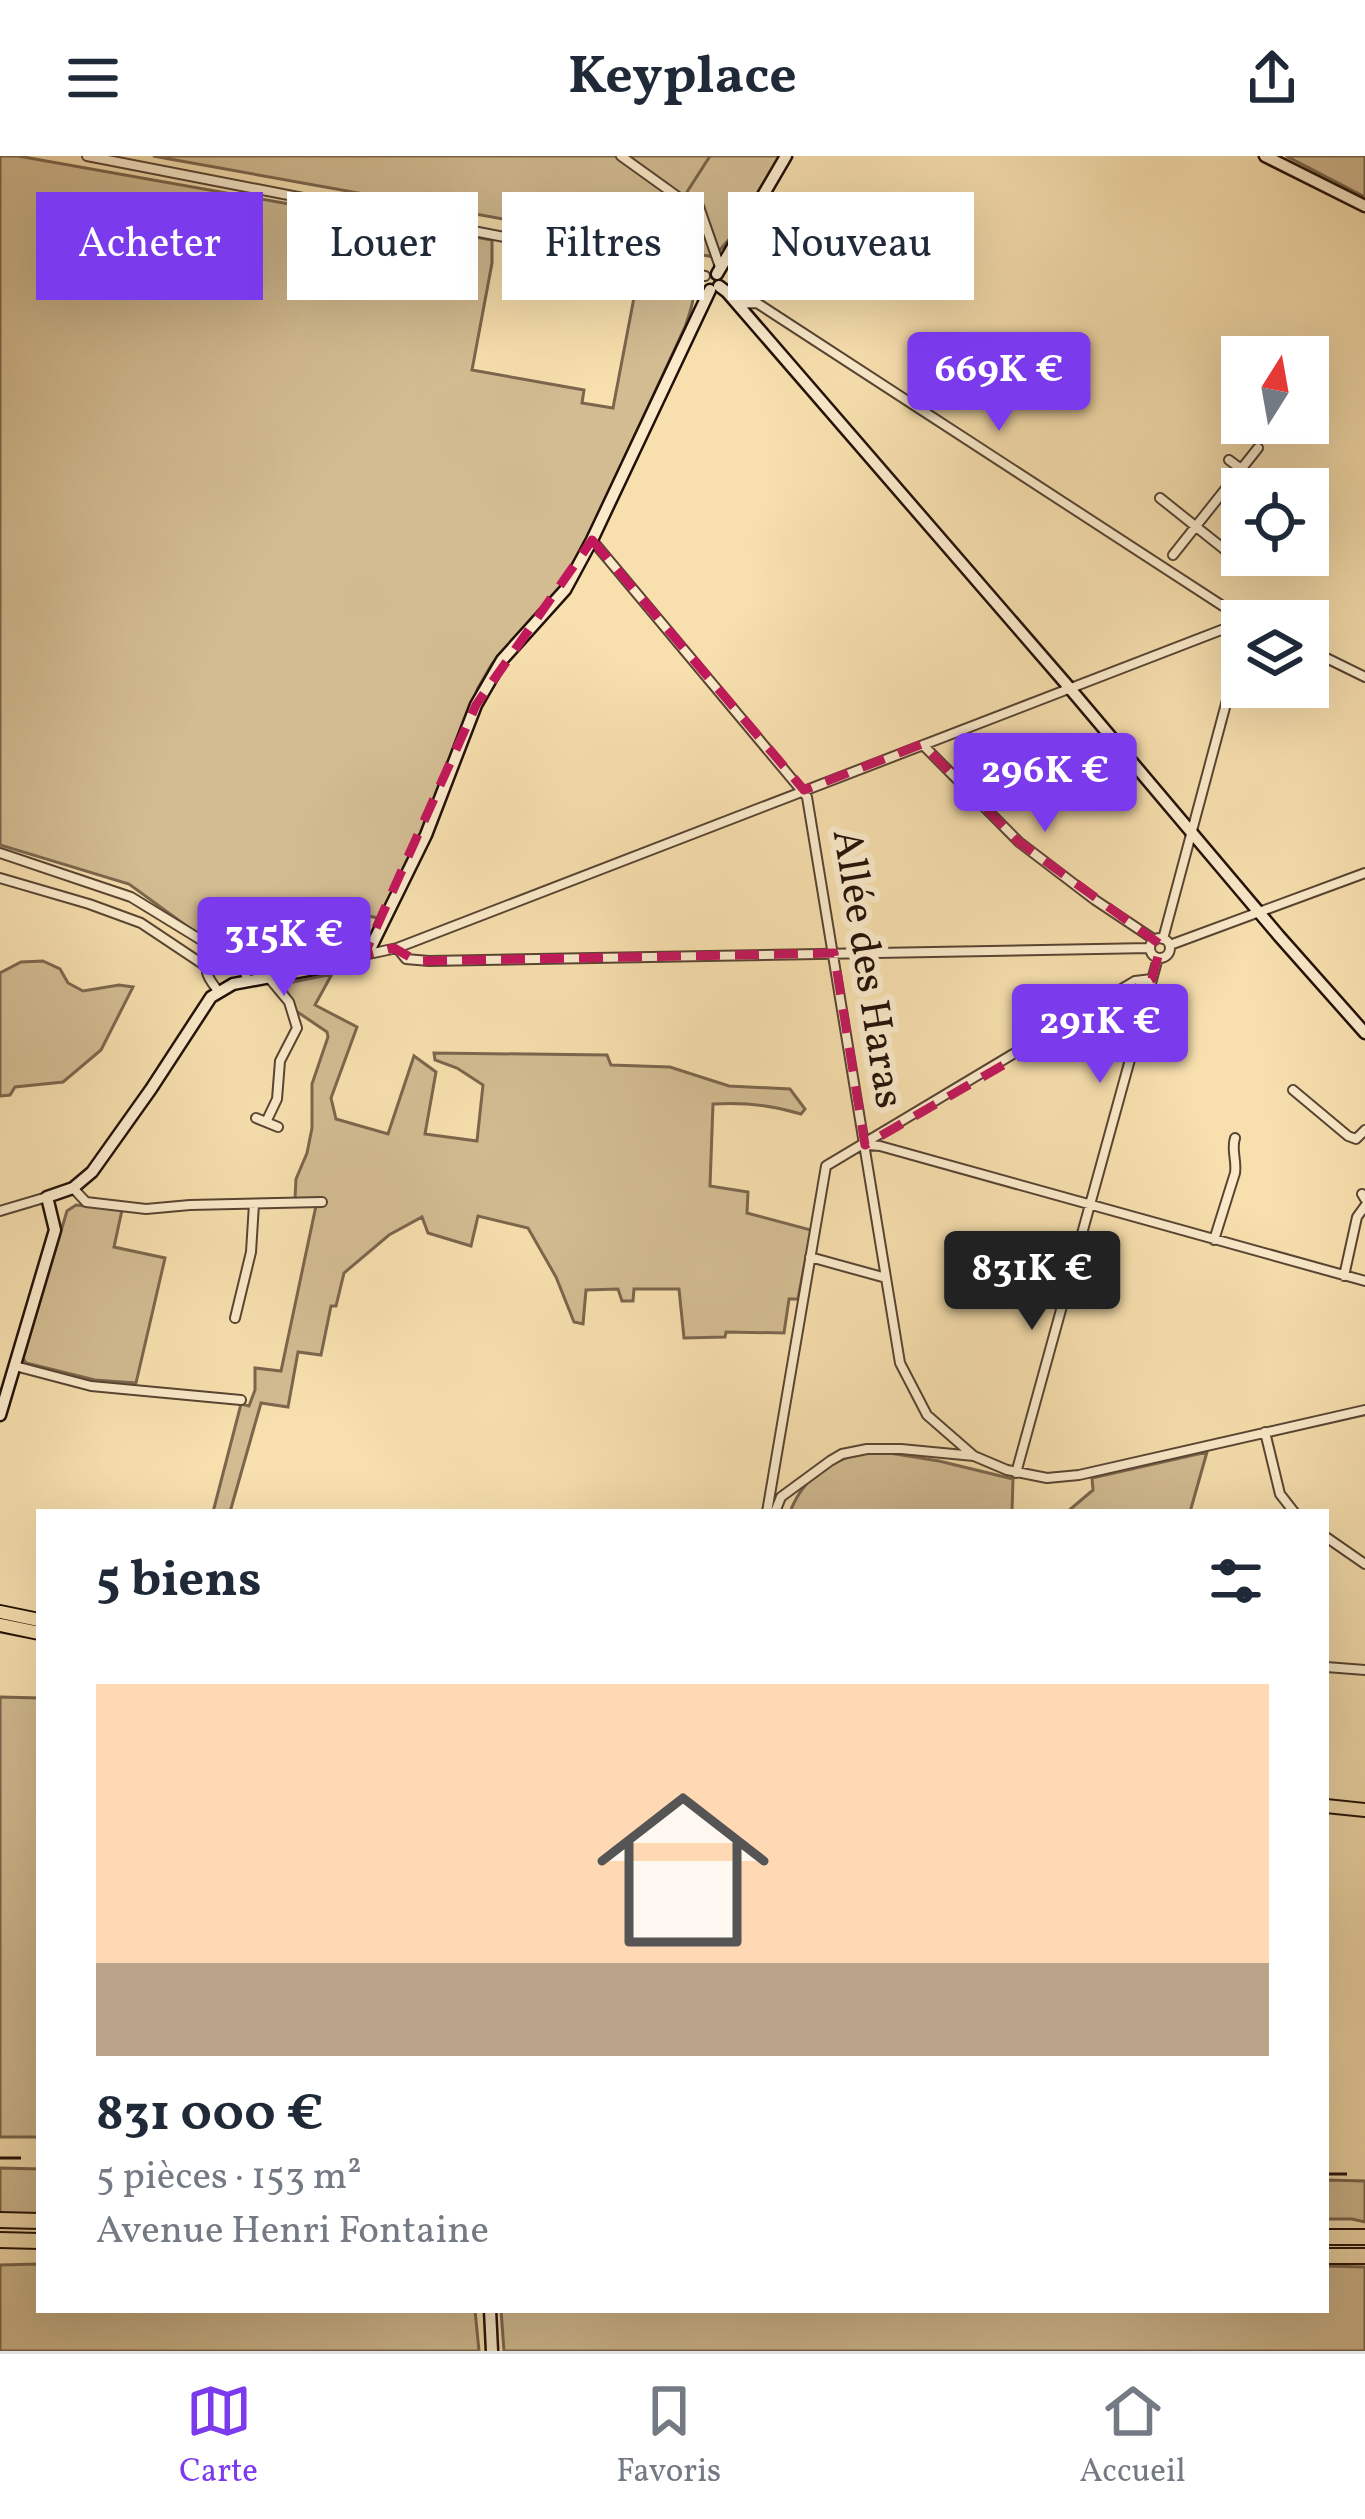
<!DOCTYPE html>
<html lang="fr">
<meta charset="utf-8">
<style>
body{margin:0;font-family:Vollkorn,serif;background:#f6f6f7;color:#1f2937;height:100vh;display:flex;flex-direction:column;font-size:45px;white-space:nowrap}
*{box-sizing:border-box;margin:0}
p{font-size:39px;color:#747a83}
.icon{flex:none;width:66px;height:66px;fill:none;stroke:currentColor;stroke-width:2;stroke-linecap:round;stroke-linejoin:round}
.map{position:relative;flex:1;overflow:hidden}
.details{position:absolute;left:36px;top:1353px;width:1293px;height:804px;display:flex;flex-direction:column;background:#fff;border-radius:0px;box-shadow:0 12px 48px #0002}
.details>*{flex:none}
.hud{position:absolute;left:36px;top:36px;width:1293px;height:108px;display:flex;gap:24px}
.needle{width:78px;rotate:11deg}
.controls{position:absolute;left:1221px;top:180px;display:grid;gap:24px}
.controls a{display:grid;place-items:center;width:108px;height:108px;border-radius:0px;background:#fff;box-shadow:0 12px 48px #0002;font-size:60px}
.price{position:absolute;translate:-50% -102px;padding:0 27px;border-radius:12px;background:#7c3aed;color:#fff;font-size:39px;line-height:78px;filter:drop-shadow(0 3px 6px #0008)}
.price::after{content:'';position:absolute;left:50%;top:72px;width:36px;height:27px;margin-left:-18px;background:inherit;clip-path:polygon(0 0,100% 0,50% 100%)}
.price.selected{background:#222;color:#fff}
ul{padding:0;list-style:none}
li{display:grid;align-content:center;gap:24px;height:636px;padding:0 60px}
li+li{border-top:3px solid #e0e1e3}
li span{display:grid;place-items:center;height:372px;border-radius:0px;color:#555}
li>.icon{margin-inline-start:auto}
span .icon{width:216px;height:216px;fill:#fffc;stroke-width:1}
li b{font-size:51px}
h2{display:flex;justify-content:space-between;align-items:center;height:144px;padding:0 60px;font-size:51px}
.tag{padding:0 42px;border-radius:0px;background:#fff;box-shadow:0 12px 48px #0002;font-size:42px;line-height:108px}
.tag.selected{background:#7c3aed;color:#fff}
header{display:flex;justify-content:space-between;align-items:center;height:156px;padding:0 60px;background:#fff;font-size:54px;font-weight:700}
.tabs{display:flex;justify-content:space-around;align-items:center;height:168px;border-top:3px solid #e0e1e3;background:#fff;font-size:33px;color:#747a83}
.tabs a{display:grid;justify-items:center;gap:6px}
.tabs .selected{color:#7c3aed}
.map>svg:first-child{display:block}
.green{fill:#d3bc92;stroke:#7b664d;stroke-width:3}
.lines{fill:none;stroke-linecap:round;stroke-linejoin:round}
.stream{stroke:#77634a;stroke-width:3}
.street-casing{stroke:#584432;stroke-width:12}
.secondary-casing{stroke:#231108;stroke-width:15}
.primary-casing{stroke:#231108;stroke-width:16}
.highway-casing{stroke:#231108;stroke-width:18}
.street{stroke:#faeaca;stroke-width:8}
.secondary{stroke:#faeaca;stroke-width:10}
.primary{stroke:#f7dfae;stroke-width:12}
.highway{stroke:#f7dfae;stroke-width:14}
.rail{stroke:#231108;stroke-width:3;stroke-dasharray:21 21;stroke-linecap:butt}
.marked{fill:none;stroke:#c2185b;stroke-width:9;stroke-dasharray:24 15;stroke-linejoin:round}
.labels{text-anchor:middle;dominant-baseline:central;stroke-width:12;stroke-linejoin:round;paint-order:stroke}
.street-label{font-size:42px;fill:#231108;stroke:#faeaca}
</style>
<header><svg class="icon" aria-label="menu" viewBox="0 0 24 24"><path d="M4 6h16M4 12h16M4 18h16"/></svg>Keyplace<svg class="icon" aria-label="share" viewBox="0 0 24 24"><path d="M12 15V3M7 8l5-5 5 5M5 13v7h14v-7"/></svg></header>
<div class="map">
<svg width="1365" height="2195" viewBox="0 0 1365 2195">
<rect width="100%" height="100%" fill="#f7dfae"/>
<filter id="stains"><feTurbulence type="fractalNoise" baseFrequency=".00167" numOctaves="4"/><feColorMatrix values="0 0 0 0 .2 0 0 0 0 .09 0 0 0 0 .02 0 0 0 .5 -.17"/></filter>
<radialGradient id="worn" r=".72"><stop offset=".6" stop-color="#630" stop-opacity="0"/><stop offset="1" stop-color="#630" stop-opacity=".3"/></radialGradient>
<path class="green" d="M 0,0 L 18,0 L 492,84 L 492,107 L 472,214 L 584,234 L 582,247 L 613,252 L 640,110 L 689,120 C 698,140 691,152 685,171 L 578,402 L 565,426 L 492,508 L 478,532 L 429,666 L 384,755 L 379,762 L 272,743 L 261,794 L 281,808 L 276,814 L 263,818 L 232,803 L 129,728 L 0,689 Z
M 153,0 L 786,0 L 736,75 L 714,101 Z
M 1286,0 L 1365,0 L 1365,41 Z
M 43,805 L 60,813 L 68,827 L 83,835 L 119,829 L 133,831 L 101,894 L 63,926 L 15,931 L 10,939 L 0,940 L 0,817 L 21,806 Z
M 332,818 L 315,849 L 357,871 L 331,942 L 336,963 L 388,978 L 414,900 L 436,916 L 425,978 L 477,985 L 483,929 L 457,912 L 435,904 L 434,897 L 607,899 L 611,909 L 670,911 L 729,930 L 790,933 L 805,953 L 801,958 C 772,949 743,946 713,948 L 710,1030 L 748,1036 L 747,1057 L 811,1074 L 798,1143 L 789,1143 L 784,1177 L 726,1176 L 725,1181 L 684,1182 L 679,1133 L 634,1133 L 633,1145 L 622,1145 L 618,1133 L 586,1134 L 583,1168 L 574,1166 L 556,1121 L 528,1072 L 478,1060 L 471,1090 L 428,1077 L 422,1061 L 389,1079 L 344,1117 L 336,1150 L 331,1150 L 321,1199 L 298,1196 L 288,1251 L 261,1247 L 230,1356 L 213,1356 L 241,1248 L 249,1250 L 255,1234 L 255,1212 L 281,1215 L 317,1045 L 295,1043 L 296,1023 L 307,997 L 312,972 L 312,928 L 328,881 L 327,876 L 296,855 L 285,831 L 288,827 Z
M 76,1049 L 122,1054 L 114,1091 L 165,1102 L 136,1227 L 95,1224 L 26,1207 L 23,1202 L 67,1055 Z
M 877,1295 L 939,1305 L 1013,1323 L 1012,1356 L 790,1356 C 805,1317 836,1300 877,1295 Z
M 1207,1296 L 1190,1356 L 1067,1356 L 1093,1334 L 1092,1322 Z
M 0,1541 L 39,1542 L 39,1981 L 0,1981 Z
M 0,2012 L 39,2013 L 39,2060 L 0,2059 Z
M 1326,2024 L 1365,2025 L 1365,2066 L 1352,2063 L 1326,2063 Z
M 39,2108 L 39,2154 L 475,2154 L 479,2195 L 0,2195 L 0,2109 Z
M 1326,2110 L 1365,2111 L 1365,2195 L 504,2195 L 501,2154 L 1326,2154 Z"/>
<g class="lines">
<path class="stream" d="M 699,86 L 678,57 L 678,50 L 710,0"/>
<defs>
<path id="street" d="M 87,0 L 705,120
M 621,0 L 699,56
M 697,45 L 720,111
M 738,148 L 757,147 L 1232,456 L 1251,465
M 1229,304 L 1252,321
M 1160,342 L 1234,401
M 592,384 L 807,641 L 900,1207 L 927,1259 L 974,1300
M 1173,399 L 1258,292
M 1308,493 L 1365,521
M 923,589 L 1019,686 L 1095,744 L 1155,784
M 0,697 L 131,741 L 242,809 L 248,826
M 0,722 L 89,748 L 141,767 L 207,811
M1150 792a10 10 0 1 1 20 0a10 10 0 1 1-20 0Z
M 1163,783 L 1242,488
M 1170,789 L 1365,717
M 397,792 L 406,803 L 429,805 L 1150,792
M 364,799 L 397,792 L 1242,466
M 218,835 C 210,824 201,815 212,803 L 222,800
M 1293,934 L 1348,980 L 1356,983 L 1365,974
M 256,962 L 278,971
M 267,964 L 277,943 L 280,905 L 297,872 L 289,846 L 269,822
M 869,989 L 880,990 L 1365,1125
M 73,1032 L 86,1046 L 146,1053 L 190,1049 L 322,1046
M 1362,1038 L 1365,1043
M 0,1055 L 47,1041
M 1214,1084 L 1235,1017 C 1237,1004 1231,994 1235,982
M 810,1101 L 886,1122
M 1344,1120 L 1357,1061 L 1365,1050
M 235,1162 L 251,1096 L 254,1048
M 15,1210 L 91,1230 L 241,1244
M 1265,1276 L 1280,1338 L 1294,1356
M 1016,1317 L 1158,802
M 767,1356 L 826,1010 L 1135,825 L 1152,823
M 775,1356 L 781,1341 L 830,1305 L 842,1298 L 867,1293 L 901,1293 L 974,1300 L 1007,1314 L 1047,1322 L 1079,1319 L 1365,1254
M 1326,1381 L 1365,1408
M 1326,1511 L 1365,1514"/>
<path id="secondary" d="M 1265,0 L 1365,50
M 717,118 L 786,0
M 719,130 L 727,136 L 1067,529 L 1279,780 L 1365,877
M 0,1259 L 55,1074 L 47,1041 L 73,1032 L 92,1016 L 151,933 L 211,841 L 233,828 L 351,806 L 362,801 L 371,791 L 426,679 L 476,549 L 502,504 L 565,434 L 592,384 L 710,134
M 490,2154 L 492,2195"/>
<path id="primary" d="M 0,1456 L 39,1464
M 0,1469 L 39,1477
M 1326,1650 L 1365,1654"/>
<path id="highway" d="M 0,2064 L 39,2065
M 1326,2081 L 1365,2081
M 0,2084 L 39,2085
M 1326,2100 L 1365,2100"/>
</defs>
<use href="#street" class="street-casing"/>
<use href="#secondary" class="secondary-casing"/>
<use href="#primary" class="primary-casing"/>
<use href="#highway" class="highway-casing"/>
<use href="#street" class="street"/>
<use href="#secondary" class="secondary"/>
<use href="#primary" class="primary"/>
<use href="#highway" class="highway"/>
<path class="rail" d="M 0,2002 L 39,2002
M 1326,2018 L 1365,2018"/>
</g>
<path class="marked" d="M 592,384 L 804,634 L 922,588 L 1019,686 L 1161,789 L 1152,823 L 865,989 L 834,797 L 417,805 L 394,792 L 364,799 L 476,549 Z"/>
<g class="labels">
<g class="street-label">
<text transform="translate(866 813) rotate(81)">Allée des Haras</text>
</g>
</g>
<rect width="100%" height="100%" filter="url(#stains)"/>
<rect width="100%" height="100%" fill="url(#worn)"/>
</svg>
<div class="controls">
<a><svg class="needle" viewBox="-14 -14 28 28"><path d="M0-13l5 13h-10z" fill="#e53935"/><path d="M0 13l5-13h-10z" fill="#747a83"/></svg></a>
<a><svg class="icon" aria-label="locate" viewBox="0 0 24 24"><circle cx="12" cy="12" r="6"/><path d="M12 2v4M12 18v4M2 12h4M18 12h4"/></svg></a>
<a><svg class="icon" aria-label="layers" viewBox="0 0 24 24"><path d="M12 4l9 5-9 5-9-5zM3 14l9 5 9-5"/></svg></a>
</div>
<b class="price" style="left:999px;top:278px">669K €</b>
<b class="price" style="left:1045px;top:679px">296K €</b>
<b class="price" style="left:284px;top:843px">315K €</b>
<b class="price" style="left:1100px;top:930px">291K €</b>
<b class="price selected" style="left:1032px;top:1177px">831K €</b>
<div class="hud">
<a class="tag selected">Acheter</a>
<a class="tag">Louer</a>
<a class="tag">Filtres</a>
<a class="tag">Nouveau</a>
</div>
<section class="details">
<h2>5 biens<svg class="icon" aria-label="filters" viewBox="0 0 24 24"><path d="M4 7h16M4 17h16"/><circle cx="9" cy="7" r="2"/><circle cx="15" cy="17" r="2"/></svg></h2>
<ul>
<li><span style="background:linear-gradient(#ffd9b3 75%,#b9a48a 0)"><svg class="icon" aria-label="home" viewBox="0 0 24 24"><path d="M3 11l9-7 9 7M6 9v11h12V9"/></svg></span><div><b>831 000 €</b><p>5 pièces · 153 m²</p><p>Avenue Henri Fontaine</p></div></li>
</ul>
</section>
</div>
<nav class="tabs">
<a class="selected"><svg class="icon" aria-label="map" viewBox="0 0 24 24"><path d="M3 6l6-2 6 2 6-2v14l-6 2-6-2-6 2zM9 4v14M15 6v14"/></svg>Carte</a>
<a><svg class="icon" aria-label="saved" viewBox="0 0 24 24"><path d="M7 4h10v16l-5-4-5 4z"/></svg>Favoris</a>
<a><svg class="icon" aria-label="home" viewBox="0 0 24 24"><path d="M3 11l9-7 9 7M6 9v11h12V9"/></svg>Accueil</a>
</nav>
